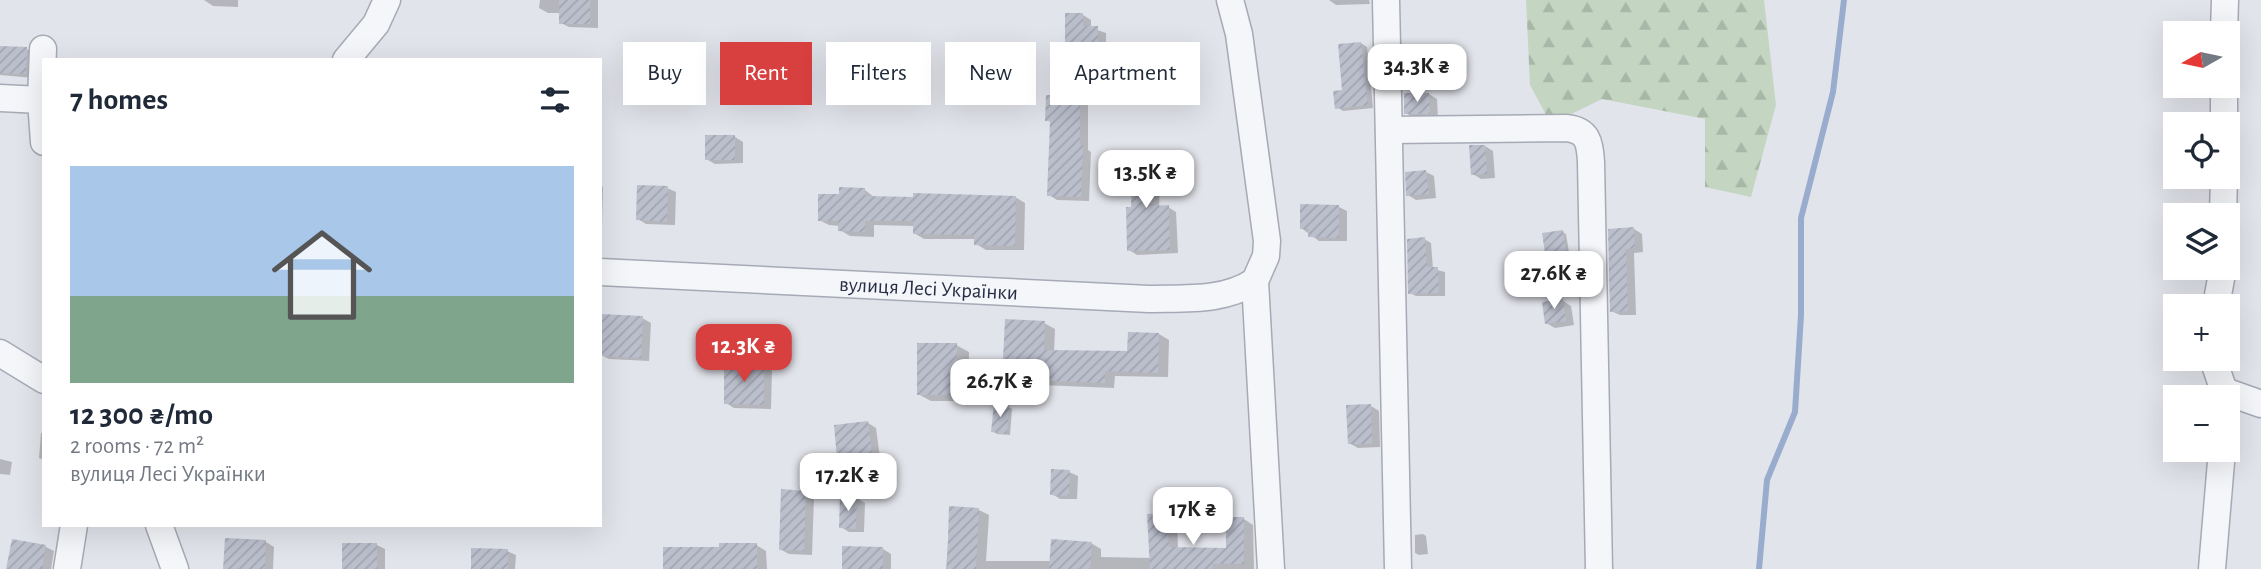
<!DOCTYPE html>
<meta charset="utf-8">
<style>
body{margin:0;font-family:"Alegreya Sans",sans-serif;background:#f6f6f7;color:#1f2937;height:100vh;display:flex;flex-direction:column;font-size:26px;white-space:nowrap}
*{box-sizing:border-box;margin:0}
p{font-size:23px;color:#747a83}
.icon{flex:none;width:38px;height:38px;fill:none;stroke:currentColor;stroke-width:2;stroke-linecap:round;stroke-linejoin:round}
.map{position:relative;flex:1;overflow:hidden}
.panel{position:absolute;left:42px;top:58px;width:560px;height:469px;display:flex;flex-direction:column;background:#fff;border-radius:0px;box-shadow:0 7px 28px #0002}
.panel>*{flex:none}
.top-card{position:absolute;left:623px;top:42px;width:665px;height:63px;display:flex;gap:14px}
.needle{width:46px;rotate:261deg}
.fabs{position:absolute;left:2163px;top:21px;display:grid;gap:14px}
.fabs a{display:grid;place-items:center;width:77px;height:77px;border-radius:0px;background:#fff;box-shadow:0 7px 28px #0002;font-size:35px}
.price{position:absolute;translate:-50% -60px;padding:0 16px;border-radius:14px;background:#fff;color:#222;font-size:23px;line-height:46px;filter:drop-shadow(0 2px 4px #0008)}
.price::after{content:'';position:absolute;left:50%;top:42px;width:21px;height:16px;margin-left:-10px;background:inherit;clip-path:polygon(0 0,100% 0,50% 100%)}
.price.on{background:#d83f3f;color:#fff}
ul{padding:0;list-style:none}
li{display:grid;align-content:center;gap:14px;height:371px;padding:0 28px}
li+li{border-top:2px solid #e0e1e3}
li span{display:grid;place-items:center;height:217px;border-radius:0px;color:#555}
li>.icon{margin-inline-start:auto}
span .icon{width:126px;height:126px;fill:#fffc;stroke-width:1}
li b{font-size:30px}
h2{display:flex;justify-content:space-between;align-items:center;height:84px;padding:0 28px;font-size:30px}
.chip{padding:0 24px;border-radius:0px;background:#fff;box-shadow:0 7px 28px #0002;font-size:24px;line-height:63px}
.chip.on{background:#d83f3f;color:#fff}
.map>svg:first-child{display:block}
.forest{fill:url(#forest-firs)}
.shadow{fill:#0003}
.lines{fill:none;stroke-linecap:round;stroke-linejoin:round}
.stream{stroke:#9aacce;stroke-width:6}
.building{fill:url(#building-hatch)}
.minor-casing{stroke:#a6aab6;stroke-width:29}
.minor{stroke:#f5f6f9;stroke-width:26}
.labels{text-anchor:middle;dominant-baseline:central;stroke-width:5;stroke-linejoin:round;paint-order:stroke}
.street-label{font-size:21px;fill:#282e45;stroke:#f2f4f8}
</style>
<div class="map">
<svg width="2261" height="569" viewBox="0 0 2261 569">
<defs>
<pattern id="forest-firs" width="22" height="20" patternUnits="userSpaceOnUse" patternTransform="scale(1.75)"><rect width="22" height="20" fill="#c4d6c2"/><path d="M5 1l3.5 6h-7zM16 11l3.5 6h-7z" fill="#a8b8a8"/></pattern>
<pattern id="building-hatch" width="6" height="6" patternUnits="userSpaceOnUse" patternTransform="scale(1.75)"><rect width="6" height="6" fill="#bbbfcc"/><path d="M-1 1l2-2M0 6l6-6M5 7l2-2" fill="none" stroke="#a1a4b1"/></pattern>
</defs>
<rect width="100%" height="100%" fill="#e2e4eb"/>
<path class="forest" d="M 1526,0 L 1764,0 L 1776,105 L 1751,197 L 1705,187 L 1705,119 L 1602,99 L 1551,124 L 1530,85 Z"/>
<path class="shadow" d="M 204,0 L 238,0 L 238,7 L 213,6 Z
M 540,0 L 598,0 L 598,28 L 569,27 L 561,23 L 561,13 L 548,13 L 539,8 Z
M 1329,0 L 1369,0 L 1370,4 L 1336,5 Z
M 1083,15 L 1091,20 L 1091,28 L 1106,33 L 1106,66 L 1090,65 L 1090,78 L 1075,78 L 1067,73 Z
M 1361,43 L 1367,47 L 1373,108 L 1343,111 L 1337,107 Z
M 0,48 L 27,49 L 35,54 L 34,78 L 0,75 Z
M 1429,94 L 1437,99 L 1438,118 L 1414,118 L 1406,113 Z
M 1079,97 L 1088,102 L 1088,150 L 1091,152 L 1089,201 L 1057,200 L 1049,195 L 1052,123 L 1047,120 Z
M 735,137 L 743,142 L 743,163 L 715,164 L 706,159 Z
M 1485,146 L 1493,151 L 1495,178 L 1481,179 L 1473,174 Z
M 1152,154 L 1161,158 L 1159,207 L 1168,207 L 1176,212 L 1178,253 L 1137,255 L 1129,250 L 1132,208 Z
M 1426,172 L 1434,176 L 1436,198 L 1416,200 L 1408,195 Z
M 600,185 L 603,187 L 602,225 L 600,225 Z
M 667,188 L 676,192 L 675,225 L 646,224 L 638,219 Z
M 865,190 L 875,198 L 1015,197 L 1025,203 L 1024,250 L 986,250 L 976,244 L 976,239 L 924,239 L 914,233 L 915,226 L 874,225 L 874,237 L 850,236 L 840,230 L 840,226 L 829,225 L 819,220 L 840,196 Z
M 1339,207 L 1347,211 L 1347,241 L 1319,241 L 1301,228 Z
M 1634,229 L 1642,234 L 1643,252 L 1634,253 L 1636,315 L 1620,315 L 1611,311 L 1610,230 Z
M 1562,232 L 1566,234 L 1569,252 L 1547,252 Z
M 1424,239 L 1431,243 L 1433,269 L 1445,272 L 1445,296 L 1416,296 L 1410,293 Z
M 1563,301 L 1571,306 L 1574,325 L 1555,328 L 1546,323 Z
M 642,318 L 651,323 L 649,361 L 609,359 L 601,355 Z
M 1044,323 L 1055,329 L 1054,352 L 1129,353 L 1159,334 L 1169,340 L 1168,377 L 1115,376 L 1114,388 L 1014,384 L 1004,378 Z
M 956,345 L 969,352 L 968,401 L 931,401 L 918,394 Z
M 764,366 L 772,371 L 771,409 L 734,408 L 726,403 Z
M 1371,406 L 1379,411 L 1380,447 L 1358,448 L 1349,443 Z
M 1009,407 L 1012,409 L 1010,435 L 997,434 L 993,431 Z
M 868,423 L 876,428 L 880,458 L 847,462 L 839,457 Z
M 41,433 L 44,433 L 44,460 L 39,458 Z
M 0,459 L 12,462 L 10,475 L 0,474 Z
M 1069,472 L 1078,476 L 1077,499 L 1060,499 L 1052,494 Z
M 806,492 L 814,497 L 812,555 L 789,554 L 780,549 Z
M 857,498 L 865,503 L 864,532 L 849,532 L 841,527 Z
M 951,508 L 979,510 L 989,515 L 986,561 L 1052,561 L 1091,543 L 1101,549 L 1101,557 L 1151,558 L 1167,515 L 1177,520 L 1178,549 L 1227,550 L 1244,519 L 1253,525 L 1254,569 L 946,569 Z
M 472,525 L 492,525 L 492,526 L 475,527 Z
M 1423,534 L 1426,536 L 1428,554 L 1419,555 L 1415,553 L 1415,535 Z
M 266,542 L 274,547 L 273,569 L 225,569 Z
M 377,545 L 385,549 L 385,569 L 344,569 Z
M 756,545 L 766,551 L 767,569 L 664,569 L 721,549 Z
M 46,547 L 54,551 L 51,569 L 8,569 Z
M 883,549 L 891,554 L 891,569 L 844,569 Z
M 507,551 L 516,555 L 515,569 L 473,569 Z"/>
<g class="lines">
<path class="stream" d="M 1759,569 L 1767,480 L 1795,412 L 1801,315 L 1801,218 L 1833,92 L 1844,0"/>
</g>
<path class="building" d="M 559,0 L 590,0 L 590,24 L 559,24 Z
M 1065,13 L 1083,13 L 1083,26 L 1098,26 L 1098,62 L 1082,62 L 1082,74 L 1065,74 Z
M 1361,42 L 1368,105 L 1335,109 L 1333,91 L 1342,90 L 1338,44 Z
M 0,46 L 27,47 L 26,74 L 0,73 Z
M 1404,93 L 1429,93 L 1430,114 L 1404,114 Z
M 1046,95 L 1080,96 L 1080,145 L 1083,145 L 1081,197 L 1047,196 L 1050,121 L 1045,121 Z
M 705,135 L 735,135 L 735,160 L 705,160 Z
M 1469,145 L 1485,145 L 1487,174 L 1471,175 Z
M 1133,151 L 1153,152 L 1151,206 L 1169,205 L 1170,250 L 1127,251 L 1126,207 L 1131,207 Z
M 1426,170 L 1429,194 L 1406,196 L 1405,172 Z
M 637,185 L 668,186 L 667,222 L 636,220 Z
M 839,187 L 865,188 L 865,196 L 913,197 L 913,193 L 1016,196 L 1015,246 L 974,245 L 974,235 L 913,234 L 913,221 L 865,221 L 865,232 L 838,231 L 838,221 L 818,221 L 818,194 L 839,194 Z
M 1300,204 L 1339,205 L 1339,238 L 1308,237 L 1309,229 L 1300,229 Z
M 1634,227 L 1635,248 L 1626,249 L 1628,311 L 1610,312 L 1608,229 Z
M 1563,230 L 1566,251 L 1545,253 L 1542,233 Z
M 1425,237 L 1427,267 L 1438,267 L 1439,293 L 1408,294 L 1407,239 Z
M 1563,299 L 1566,321 L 1545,324 L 1542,302 Z
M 601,314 L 643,316 L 641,358 L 600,356 Z
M 1005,319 L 1045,321 L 1044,350 L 1127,351 L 1128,332 L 1159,333 L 1158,373 L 1105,371 L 1105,383 L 1002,379 Z
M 917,343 L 957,343 L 956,395 L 917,395 Z
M 724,363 L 764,364 L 764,405 L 724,404 Z
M 994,404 L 1009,405 L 1007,434 L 991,432 Z
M 1371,404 L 1372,444 L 1348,444 L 1346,405 Z
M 868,421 L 872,454 L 837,458 L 834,425 Z
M 1051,469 L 1070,470 L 1069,496 L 1050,495 Z
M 781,489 L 806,491 L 804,551 L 779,550 Z
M 840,496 L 857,497 L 856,529 L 839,528 Z
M 949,506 L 979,508 L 976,569 L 947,569 Z
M 1167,513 L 1169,547 L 1226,548 L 1226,517 L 1244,517 L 1244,564 L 1213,564 L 1212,569 L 1150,569 L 1147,514 Z
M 225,538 L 266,540 L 265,569 L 223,569 Z
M 12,539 L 46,545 L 42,569 L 6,569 Z
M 1051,539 L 1092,542 L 1090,569 L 1049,569 Z
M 342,543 L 377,543 L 377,569 L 342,569 Z
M 719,543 L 757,543 L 757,569 L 663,569 L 663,547 L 719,547 Z
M 842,546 L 883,547 L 883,569 L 842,569 Z
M 471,548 L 508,549 L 508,569 L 471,569 Z"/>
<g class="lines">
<defs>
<g id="minor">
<path d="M 1230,0 L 1239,34 L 1267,241 L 1266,256 L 1255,281 L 1271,569"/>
<path d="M 1386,0 L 1398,569"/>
<path d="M 2224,33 L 2225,0"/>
<path d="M 346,60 L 376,24 L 387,0"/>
<path d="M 0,98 L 41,100 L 44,142"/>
<path d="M 41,100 L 43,49"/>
<path d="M 2224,124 L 2224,86"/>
<path d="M 1389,130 L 1566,128 C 1588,130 1590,143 1591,162 L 1599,569"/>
<path d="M 2223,215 L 2224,177"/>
<path id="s1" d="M 600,272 L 1149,299 C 1185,298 1223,302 1255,281"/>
<path d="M 2216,306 L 2223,268"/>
<path d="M 0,353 L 44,380"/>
<path d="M 2213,359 L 2226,397"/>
<path d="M 2227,392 L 2261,404"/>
<path d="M 159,525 L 175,569"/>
<path d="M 67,569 L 74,525"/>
<path d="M 2212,569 L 2222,450"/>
</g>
</defs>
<use href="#minor" class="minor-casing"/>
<use href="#minor" class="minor"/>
</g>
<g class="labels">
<g class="street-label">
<text stroke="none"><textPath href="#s1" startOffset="329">вулиця Лесі Українки</textPath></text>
</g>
</g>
</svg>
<div class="fabs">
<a><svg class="needle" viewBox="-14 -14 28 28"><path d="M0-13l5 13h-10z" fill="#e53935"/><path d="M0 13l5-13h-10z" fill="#747a83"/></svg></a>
<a><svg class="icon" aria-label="locate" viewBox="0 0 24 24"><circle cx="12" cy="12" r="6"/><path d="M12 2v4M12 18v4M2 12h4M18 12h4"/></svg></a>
<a><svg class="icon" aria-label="layers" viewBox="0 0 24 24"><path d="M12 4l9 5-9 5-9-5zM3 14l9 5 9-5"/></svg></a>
<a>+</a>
<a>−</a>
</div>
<b class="price" style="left:1417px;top:104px">34.3K ₴</b>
<b class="price" style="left:1146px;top:210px">13.5K ₴</b>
<b class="price" style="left:1554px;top:311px">27.6K ₴</b>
<b class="price on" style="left:744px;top:384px">12.3K ₴</b>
<b class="price" style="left:1000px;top:419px">26.7K ₴</b>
<b class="price" style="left:848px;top:513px">17.2K ₴</b>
<b class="price" style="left:1193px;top:547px">17K ₴</b>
<div class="top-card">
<a class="chip">Buy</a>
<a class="chip on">Rent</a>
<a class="chip">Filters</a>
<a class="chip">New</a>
<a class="chip">Apartment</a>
</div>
<section class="panel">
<h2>7 homes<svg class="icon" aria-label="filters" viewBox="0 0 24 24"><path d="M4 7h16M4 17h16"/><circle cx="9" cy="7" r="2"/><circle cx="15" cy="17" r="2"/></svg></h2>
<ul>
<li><span style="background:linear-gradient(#a9c7e8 60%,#7fa58c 0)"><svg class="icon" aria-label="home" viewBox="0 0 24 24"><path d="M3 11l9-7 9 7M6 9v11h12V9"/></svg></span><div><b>12 300 ₴/mo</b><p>2 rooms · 72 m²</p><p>вулиця Лесі Українки</p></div></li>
</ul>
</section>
</div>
